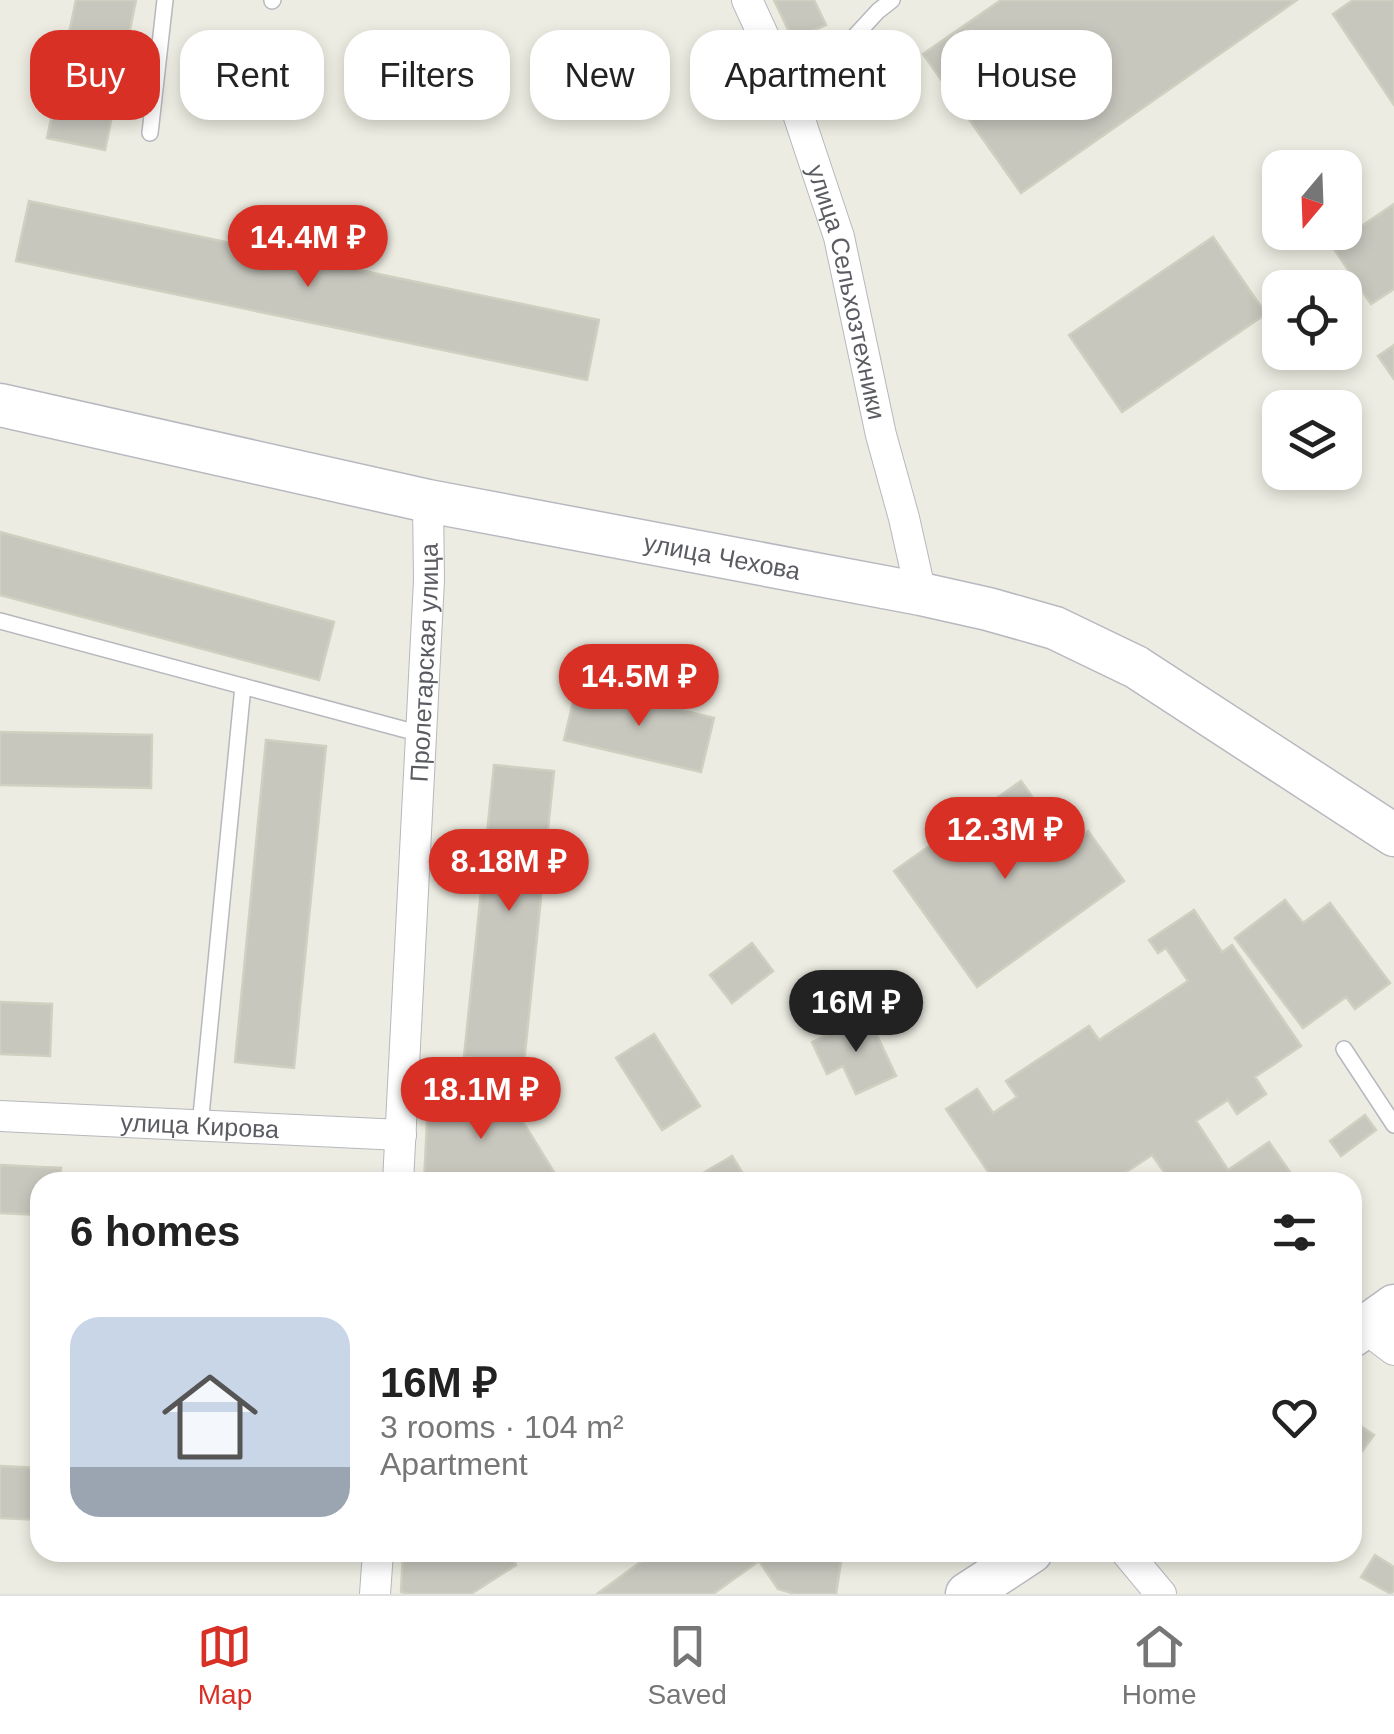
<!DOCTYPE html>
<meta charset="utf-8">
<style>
body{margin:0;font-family:Arial,sans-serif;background:#f2f2f2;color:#222;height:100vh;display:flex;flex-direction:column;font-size:38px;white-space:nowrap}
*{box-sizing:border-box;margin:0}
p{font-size:32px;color:#767676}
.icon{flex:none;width:55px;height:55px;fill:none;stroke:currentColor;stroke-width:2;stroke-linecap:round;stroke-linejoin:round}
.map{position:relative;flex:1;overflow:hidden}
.drawer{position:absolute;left:30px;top:1172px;width:1332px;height:390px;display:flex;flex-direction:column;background:#fff;border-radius:30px;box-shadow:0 5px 15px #0003}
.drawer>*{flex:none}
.banner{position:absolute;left:30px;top:30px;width:1335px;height:90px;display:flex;gap:20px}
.needle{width:65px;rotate:199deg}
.tools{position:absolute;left:1262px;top:150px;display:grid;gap:20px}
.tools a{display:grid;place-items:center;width:100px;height:100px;border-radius:20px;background:#fff;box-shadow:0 5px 15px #0003;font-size:50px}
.price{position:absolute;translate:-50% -85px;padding:0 22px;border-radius:35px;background:#d93025;color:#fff;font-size:32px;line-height:65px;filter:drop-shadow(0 2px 5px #0008)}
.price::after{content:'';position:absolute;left:50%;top:60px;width:30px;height:22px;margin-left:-15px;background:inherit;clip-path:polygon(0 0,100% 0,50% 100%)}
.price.current{background:#222;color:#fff}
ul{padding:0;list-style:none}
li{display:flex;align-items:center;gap:30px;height:250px;padding:0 40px}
li span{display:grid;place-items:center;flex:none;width:280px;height:200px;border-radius:30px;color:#555}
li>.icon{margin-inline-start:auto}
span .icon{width:120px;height:120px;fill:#fffc;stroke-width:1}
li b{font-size:42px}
h2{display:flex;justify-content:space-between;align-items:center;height:120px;padding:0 40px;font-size:42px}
.tag{padding:0 35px;border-radius:30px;background:#fff;box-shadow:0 5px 15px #0003;font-size:35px;line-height:90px}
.tag.current{background:#d93025;color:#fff}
.tab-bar{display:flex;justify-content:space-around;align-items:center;height:140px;border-top:2px solid #e0e0e0;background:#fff;font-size:28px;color:#767676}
.tab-bar a{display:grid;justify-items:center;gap:5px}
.tab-bar .current{color:#d93025}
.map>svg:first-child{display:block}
.building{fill:#c7c7be;stroke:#d0d0c1;stroke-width:2.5}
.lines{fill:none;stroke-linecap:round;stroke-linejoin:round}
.lane-casing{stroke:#b7b8be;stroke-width:18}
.street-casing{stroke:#b7b8be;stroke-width:32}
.secondary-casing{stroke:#b8b9c0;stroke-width:45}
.lane{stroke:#fff;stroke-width:15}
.street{stroke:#fff;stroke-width:30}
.secondary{stroke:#fff;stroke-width:42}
.labels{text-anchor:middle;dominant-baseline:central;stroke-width:8;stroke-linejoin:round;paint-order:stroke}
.street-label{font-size:25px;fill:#5a5c62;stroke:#fff}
</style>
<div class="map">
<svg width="1394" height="1594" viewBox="0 0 1394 1594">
<rect width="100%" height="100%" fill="#ecece2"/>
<path class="building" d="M 76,0 L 136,0 L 105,150 L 47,138 Z
M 774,0 L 814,0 L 826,25 L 793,40 Z
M 1001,0 L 1297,0 L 1021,193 L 923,54 Z
M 1353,0 L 1394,0 L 1394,105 L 1333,14 Z
M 29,201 L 599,320 L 587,380 L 16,261 Z
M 1394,204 L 1394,289 L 1371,304 L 1332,246 Z
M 1213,237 L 1266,314 L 1122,412 L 1069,335 Z
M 1394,345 L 1394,379 L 1378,356 Z
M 0,532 L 334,622 L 319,680 L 0,595 Z
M 577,685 L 714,718 L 701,772 L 564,740 Z
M 0,732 L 152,735 L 151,788 L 0,785 Z
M 266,740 L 326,746 L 294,1068 L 235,1062 Z
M 494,765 L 554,771 L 524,1063 L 464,1057 Z
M 1021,781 L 1067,846 L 1088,831 L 1124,881 L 977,987 L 894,871 Z
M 1285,900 L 1303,923 L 1330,903 L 1390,983 L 1355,1009 L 1346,997 L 1303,1028 L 1235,938 Z
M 1194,910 L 1222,952 L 1232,945 L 1301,1046 L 1255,1077 L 1266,1094 L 1237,1114 L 1228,1100 L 1196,1121 L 1228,1170 L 1269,1142 L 1297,1182 L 1171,1182 L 1152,1155 L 1111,1182 L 995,1182 L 946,1109 L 977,1089 L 993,1113 L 1017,1097 L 1006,1081 L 1089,1026 L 1099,1040 L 1188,981 L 1166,948 L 1158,953 L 1149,940 Z
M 752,943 L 773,971 L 732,1003 L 710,975 Z
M 0,1002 L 52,1004 L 50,1056 L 0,1054 Z
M 868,1016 L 896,1076 L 856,1094 L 843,1066 L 827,1074 L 812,1042 Z
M 654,1034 L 700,1106 L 662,1130 L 616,1058 Z
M 467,1089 L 507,1096 L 557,1177 L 547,1182 L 424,1182 L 428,1102 Z
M 1365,1115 L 1376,1130 L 1341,1156 L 1330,1141 Z
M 732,1156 L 748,1182 L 688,1182 Z
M 0,1165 L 61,1168 L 60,1182 L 40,1182 L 40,1215 L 0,1213 Z
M 1352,1420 L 1374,1435 L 1352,1465 Z
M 0,1466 L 40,1468 L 40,1520 L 0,1518 Z
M 403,1552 L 510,1552 L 516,1565 L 471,1594 L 409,1594 L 401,1592 Z
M 654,1552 L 818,1552 L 841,1562 L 836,1594 L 795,1594 L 778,1589 L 759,1561 L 713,1594 L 597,1594 Z
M 1375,1555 L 1394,1567 L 1394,1590 L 1391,1594 L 1361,1577 Z"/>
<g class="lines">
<defs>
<path id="lane" d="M 272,1 L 273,0
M 794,102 L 878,11 L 892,0
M 150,133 L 165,0
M 0,621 L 421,734
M 1344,1049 L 1394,1125
M 200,1126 L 243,686"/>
<g id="street">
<path id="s1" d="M 747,0 L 794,102 L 839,237 L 881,435 L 904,518 L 921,594"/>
<path id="s2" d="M 0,1116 L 401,1135"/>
<path id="s3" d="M 398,1182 L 429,580 L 428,501"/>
<path d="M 1365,1328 L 1394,1350"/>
<path d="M 1126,1552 L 1161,1594"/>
<path d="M 375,1594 L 378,1552"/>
</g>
<g id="secondary">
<path id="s4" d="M 0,405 L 428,501 L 921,594 L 988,609 L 1055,628 L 1136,667 L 1394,835"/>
<path d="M 1352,1336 L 1394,1306"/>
<path d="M 967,1594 L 1031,1552"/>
</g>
</defs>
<use href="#lane" class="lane-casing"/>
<use href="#street" class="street-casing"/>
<use href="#secondary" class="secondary-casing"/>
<use href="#lane" class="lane"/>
<use href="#street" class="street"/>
<use href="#secondary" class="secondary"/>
</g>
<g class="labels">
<g class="street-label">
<text stroke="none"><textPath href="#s1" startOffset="310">улица Сельхозтехники</textPath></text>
<text stroke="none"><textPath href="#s4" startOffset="738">улица Чехова</textPath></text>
<text stroke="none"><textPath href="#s3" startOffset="520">Пролетарская улица</textPath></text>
<text stroke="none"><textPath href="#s2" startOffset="200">улица Кирова</textPath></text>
</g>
</g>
</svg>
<div class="tools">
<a><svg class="needle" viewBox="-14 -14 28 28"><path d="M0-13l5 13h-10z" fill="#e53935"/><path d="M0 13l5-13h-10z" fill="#767676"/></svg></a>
<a><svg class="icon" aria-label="locate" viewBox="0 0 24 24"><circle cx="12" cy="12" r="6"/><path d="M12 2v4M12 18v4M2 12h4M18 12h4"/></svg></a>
<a><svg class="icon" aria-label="layers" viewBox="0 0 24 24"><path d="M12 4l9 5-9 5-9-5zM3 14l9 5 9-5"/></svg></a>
</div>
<b class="price" style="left:308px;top:290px">14.4M ₽</b>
<b class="price" style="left:639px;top:729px">14.5M ₽</b>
<b class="price" style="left:1005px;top:882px">12.3M ₽</b>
<b class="price" style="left:509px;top:914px">8.18M ₽</b>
<b class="price current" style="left:856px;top:1055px">16M ₽</b>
<b class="price" style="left:481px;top:1142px">18.1M ₽</b>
<div class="banner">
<a class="tag current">Buy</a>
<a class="tag">Rent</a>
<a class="tag">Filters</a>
<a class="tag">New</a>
<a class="tag">Apartment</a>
<a class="tag">House</a>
</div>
<section class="drawer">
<h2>6 homes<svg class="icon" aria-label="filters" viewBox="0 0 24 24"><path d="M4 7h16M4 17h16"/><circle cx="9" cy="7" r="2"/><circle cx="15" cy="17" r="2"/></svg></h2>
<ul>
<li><span style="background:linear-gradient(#c9d6e8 75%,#9aa5b1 0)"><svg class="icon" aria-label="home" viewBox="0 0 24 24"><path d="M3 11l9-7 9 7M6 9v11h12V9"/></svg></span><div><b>16M ₽</b><p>3 rooms · 104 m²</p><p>Apartment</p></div><svg class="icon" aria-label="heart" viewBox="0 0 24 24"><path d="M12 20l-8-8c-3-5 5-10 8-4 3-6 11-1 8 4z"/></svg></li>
</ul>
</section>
</div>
<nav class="tab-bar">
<a class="current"><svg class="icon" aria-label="map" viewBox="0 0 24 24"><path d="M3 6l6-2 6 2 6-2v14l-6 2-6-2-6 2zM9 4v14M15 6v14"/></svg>Map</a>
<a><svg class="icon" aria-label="saved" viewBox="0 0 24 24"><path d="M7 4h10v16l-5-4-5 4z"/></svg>Saved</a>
<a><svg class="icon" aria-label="home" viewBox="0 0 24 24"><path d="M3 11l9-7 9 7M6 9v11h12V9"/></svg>Home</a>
</nav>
